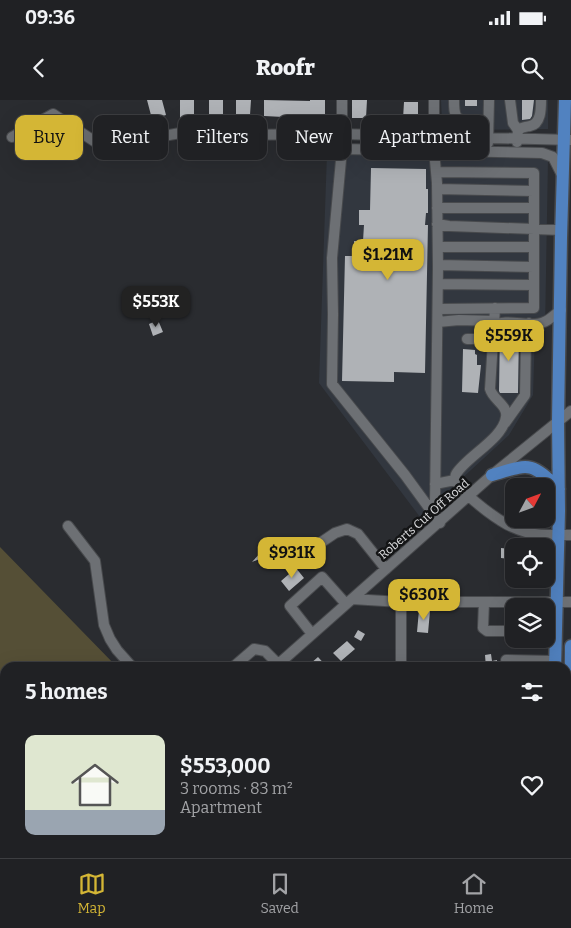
<!DOCTYPE html>
<meta charset="utf-8">
<style>
body{margin:0;font-family:Bitter,serif;background:#2d2e31;color:#f1f3f6;height:100vh;display:flex;flex-direction:column;font-size:19px;white-space:nowrap}
*{box-sizing:border-box;margin:0}
p{font-size:16px;color:#a2a3a6}
.icon{flex:none;width:28px;height:28px;fill:none;stroke:currentColor;stroke-width:2;stroke-linecap:round;stroke-linejoin:round}
.map{position:relative;flex:1;overflow:hidden}
.panel{position:absolute;left:0px;top:562px;width:571px;height:196px;display:flex;flex-direction:column;background:#202124;border-radius:15px 15px 0 0;box-shadow:0 5px 20px #0002,0 0 0 1px #3d3e41}
.panel>*{flex:none}
.top-card{position:absolute;left:15px;top:15px;width:541px;height:45px;display:flex;gap:10px}
.needle{width:32px;rotate:49deg}
.controls{position:absolute;left:505px;top:378px;display:grid;gap:10px}
.controls a{display:grid;place-items:center;width:50px;height:50px;border-radius:10px;background:#202124;box-shadow:0 5px 20px #0002,0 0 0 1px #3d3e41;font-size:25px}
.price{position:absolute;translate:-50% -42px;padding:0 11px;border-radius:10px;background:#d4b635;color:#111;font-size:16px;line-height:32px;filter:drop-shadow(0 1px 2px #0008)}
.price::after{content:'';position:absolute;left:50%;top:30px;width:15px;height:11px;margin-left:-8px;background:inherit;clip-path:polygon(0 0,100% 0,50% 100%)}
.price.active{background:#222;color:#fff}
ul{padding:0;list-style:none}
li{display:flex;align-items:center;gap:15px;height:125px;padding:0 25px}
li span{display:grid;place-items:center;flex:none;width:140px;height:100px;border-radius:10px;color:#555}
li>.icon{margin-inline-start:auto}
span .icon{width:60px;height:60px;fill:#fffc;stroke-width:1}
li b{font-size:21px}
h2{display:flex;justify-content:space-between;align-items:center;height:60px;padding:0 25px;font-size:21px}
.tag{padding:0 18px;border-radius:10px;background:#202124;box-shadow:0 5px 20px #0002,0 0 0 1px #3d3e41;font-size:18px;line-height:45px}
.tag.active{background:#d4b635;color:#111}
.status{display:flex;justify-content:space-between;align-items:center;height:35px;padding:0 25px;background:#202124;direction:ltr}
.status svg{height:14px;fill:currentColor}
header{display:flex;justify-content:space-between;align-items:center;height:65px;padding:0 25px;background:#202124;font-size:22px;font-weight:800}
.menu{display:flex;justify-content:space-around;align-items:center;height:70px;border-top:1px solid #3d3e41;background:#202124;font-size:14px;color:#a2a3a6}
.menu a{display:grid;justify-items:center;gap:2px}
.menu .active{color:#d4b635}
.map>svg:first-child{display:block}
.built{fill:#32373f}
.green{fill:#554f36}
.building{fill:#afb2b6}
.lines{fill:none;stroke-linecap:round;stroke-linejoin:round}
.minor-casing{stroke:#484a4d;stroke-width:12}
.major-casing{stroke:#484a4d;stroke-width:15}
.minor{stroke:#6d7074;stroke-width:10}
.major{stroke:#5182c0;stroke-width:12}
.labels{text-anchor:middle;dominant-baseline:central;stroke-width:5;stroke-linejoin:round;paint-order:stroke}
.street-label{font-size:12px;fill:#e0e1e3;stroke:#141516}
</style>
<div class="status"><b>09:36</b><svg viewBox="0 0 49 12"><path d="M0 12V9h3v3zM5 12V6h3v6zM10 12V3h3v9zM15 12V0h3v12zM26 1h20v11H26zM47 4h2v5h-2z"/></svg></div>
<header><svg class="icon" aria-label="back" viewBox="0 0 24 24"><path d="M15 5l-7 7 7 7"/></svg>Roofr<svg class="icon" aria-label="search" viewBox="0 0 24 24"><circle cx="10" cy="10" r="6"/><path d="M15 15l6 6"/></svg></header>
<div class="map">
<svg width="571" height="758" viewBox="0 0 571 758">
<rect width="100%" height="100%" fill="#2a2c30"/>
<path class="built" d="M 441,0 L 548,0 L 548,29 L 453,30 L 442,22 Z
M 327,53 L 548,59 L 545,231 L 535,233 L 533,295 L 509,335 L 420,417 L 319,283 Z"/>
<path class="green" d="M 0,447 L 117,567 L 5,568 L 5,754 L 24,754 L 20,758 L 0,758 Z"/>
<path class="building" d="M 147,0 L 162,0 L 166,15 L 152,19 Z
M 180,0 L 194,0 L 194,18 L 180,18 Z
M 209,0 L 223,0 L 223,19 L 209,19 Z
M 236,0 L 251,0 L 250,15 L 236,14 Z
M 264,0 L 310,1 L 310,0 L 325,0 L 325,17 L 303,18 L 264,16 Z
M 352,0 L 367,0 L 366,18 L 352,18 Z
M 465,0 L 477,0 L 477,6 L 465,6 Z
M 522,0 L 534,0 L 532,16 L 530,19 L 522,20 Z
M 404,2 L 418,2 L 418,19 L 403,19 Z
M 117,15 L 129,24 L 118,37 L 107,28 Z
M 371,68 L 426,69 L 426,89 L 428,89 L 428,113 L 426,113 L 425,125 L 428,125 L 425,273 L 394,272 L 394,282 L 342,281 L 345,156 L 354,156 L 354,141 L 363,141 L 364,125 L 359,125 L 359,110 L 370,110 Z
M 158,220 L 163,232 L 153,236 L 149,224 Z
M 500,231 L 519,232 L 518,293 L 500,293 L 499,291 Z
M 463,249 L 475,250 L 475,254 L 477,255 L 477,265 L 481,265 L 478,293 L 462,292 Z
M 282,442 L 269,455 L 252,462 L 263,450 Z
M 501,448 L 510,449 L 510,459 L 501,458 Z
M 296,468 L 304,478 L 289,491 L 281,481 Z
M 419,510 L 430,511 L 428,533 L 417,532 Z
M 508,511 L 514,514 L 514,524 L 504,522 Z
M 358,530 L 365,534 L 361,541 L 354,537 Z
M 347,541 L 355,549 L 341,561 L 333,553 Z
M 491,554 L 492,561 L 497,560 L 497,568 L 486,568 L 485,555 Z
M 318,557 L 328,568 L 314,568 L 310,564 Z"/>
<g class="lines">
<defs>
<path id="minor" d="M 342,0 L 342,49 L 332,158 L 333,214 L 332,284 L 405,375 L 440,423
M 454,0 C 454,19 456,20 474,22 L 474,37
M 510,0 L 513,23 L 518,30 L 517,42
M 518,30 C 522,27 524,27 530,26 C 541,24 541,9 541,0
M 12,37 L 53,14 L 97,43 L 118,48 L 152,38 L 186,32 L 237,35 L 341,34 L 571,40
M 488,43 L 489,0
M 342,49 L 542,53 L 553,57 L 563,77
M 436,72 L 534,73 L 534,208 L 438,209
M 437,89 L 534,91
M 437,108 L 534,108
M 437,124 L 449,126 L 561,130
M 438,147 L 534,147
M 438,165 L 534,167
M 438,184 L 534,185
M 495,208 L 490,289 C 493,300 508,305 506,317 C 503,339 467,356 456,374 C 449,386 497,419 508,425 C 514,428 522,431 529,433 C 542,436 558,435 571,435
M 438,222 L 459,220 L 493,221
M 493,227 C 507,216 528,229 544,222 C 550,220 556,213 561,210
M 467,239 L 492,239
M 505,323 L 525,295 L 526,236 L 529,223
M 435,384 L 455,380
M 429,408 L 435,402 L 438,167 L 437,83 L 434,50 L 434,0
M 68,426 L 95,461 L 104,525 L 110,539 L 117,550 L 133,568
M 292,462 L 335,433 L 347,429 L 358,434 L 386,469
M 352,499 L 401,502 L 571,502
M 484,502 L 483,528 L 487,531 L 514,531
M 312,534 L 290,506 L 322,477 L 346,504
M 506,560 L 555,561
M 232,568 L 254,549 L 265,551 L 278,564
M 274,568 L 492,375 L 571,311
M 401,568 L 401,502
M 0,670 L 5,669
M 0,721 L 5,717
M 34,758 L 40,754
M 266,758 L 271,754
M 398,758 L 398,754"/>
<path id="major" d="M 492,375 C 530,364 530,361 559,389
M 555,568 L 559,411 L 558,321 L 561,138 L 565,0
M 552,758 L 552,754
M 569,758 L 571,546"/>
</defs>
<use href="#minor" class="minor-casing"/>
<use href="#major" class="major-casing"/>
<use href="#minor" class="minor"/>
<use href="#major" class="major"/>
</g>
<g class="labels">
<g class="street-label">
<text transform="translate(424 419) rotate(-41)">Roberts Cut Off Road</text>
</g>
</g>
</svg>
<div class="controls">
<a><svg class="needle" viewBox="-14 -14 28 28"><path d="M0-13l5 13h-10z" fill="#e53935"/><path d="M0 13l5-13h-10z" fill="#a2a3a6"/></svg></a>
<a><svg class="icon" aria-label="locate" viewBox="0 0 24 24"><circle cx="12" cy="12" r="6"/><path d="M12 2v4M12 18v4M2 12h4M18 12h4"/></svg></a>
<a><svg class="icon" aria-label="layers" viewBox="0 0 24 24"><path d="M12 4l9 5-9 5-9-5zM3 14l9 5 9-5"/></svg></a>
</div>
<b class="price" style="left:388px;top:181px">$1.21M</b>
<b class="price active" style="left:156px;top:228px">$553K</b>
<b class="price" style="left:509px;top:262px">$559K</b>
<b class="price" style="left:292px;top:479px">$931K</b>
<b class="price" style="left:424px;top:521px">$630K</b>
<div class="top-card">
<a class="tag active">Buy</a>
<a class="tag">Rent</a>
<a class="tag">Filters</a>
<a class="tag">New</a>
<a class="tag">Apartment</a>
</div>
<section class="panel">
<h2>5 homes<svg class="icon" aria-label="filters" viewBox="0 0 24 24"><path d="M4 7h16M4 17h16"/><circle cx="9" cy="7" r="2"/><circle cx="15" cy="17" r="2"/></svg></h2>
<ul>
<li><span style="background:linear-gradient(#dfe7d0 75%,#9aa5b1 0)"><svg class="icon" aria-label="home" viewBox="0 0 24 24"><path d="M3 11l9-7 9 7M6 9v11h12V9"/></svg></span><div><b>$553,000</b><p>3 rooms · 83 m²</p><p>Apartment</p></div><svg class="icon" aria-label="heart" viewBox="0 0 24 24"><path d="M12 20l-8-8c-3-5 5-10 8-4 3-6 11-1 8 4z"/></svg></li>
</ul>
</section>
</div>
<nav class="menu">
<a class="active"><svg class="icon" aria-label="map" viewBox="0 0 24 24"><path d="M3 6l6-2 6 2 6-2v14l-6 2-6-2-6 2zM9 4v14M15 6v14"/></svg>Map</a>
<a><svg class="icon" aria-label="saved" viewBox="0 0 24 24"><path d="M7 4h10v16l-5-4-5 4z"/></svg>Saved</a>
<a><svg class="icon" aria-label="home" viewBox="0 0 24 24"><path d="M3 11l9-7 9 7M6 9v11h12V9"/></svg>Home</a>
</nav>
